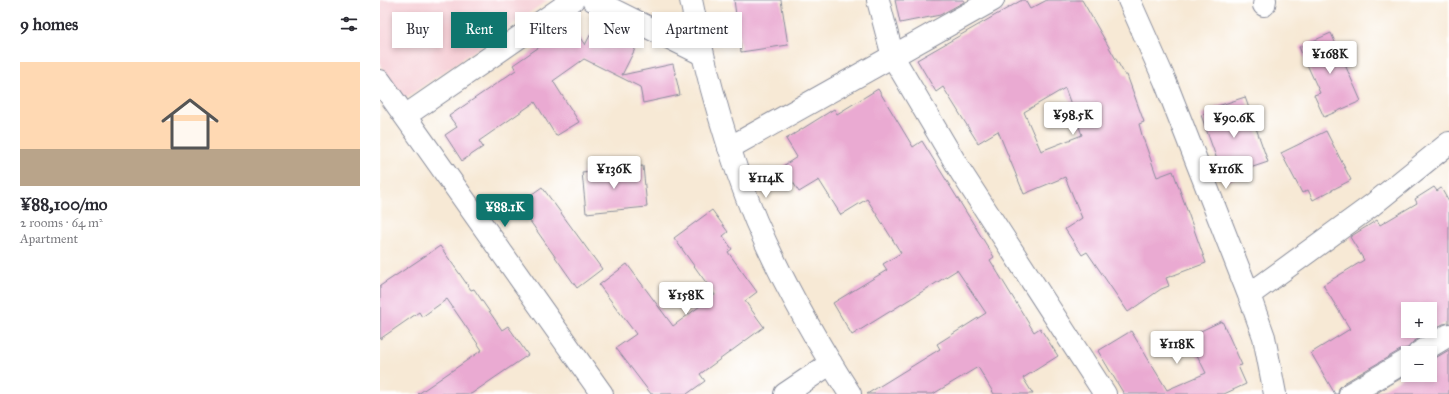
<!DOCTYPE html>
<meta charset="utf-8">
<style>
body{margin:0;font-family:"IM FELL Great Primer",serif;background:#f2f2f3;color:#2b2b33;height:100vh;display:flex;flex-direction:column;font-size:15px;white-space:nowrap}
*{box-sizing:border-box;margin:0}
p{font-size:13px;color:#7c7c81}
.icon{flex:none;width:22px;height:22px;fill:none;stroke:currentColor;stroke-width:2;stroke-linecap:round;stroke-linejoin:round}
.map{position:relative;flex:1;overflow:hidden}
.drawer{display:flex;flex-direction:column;background:#fff;width:380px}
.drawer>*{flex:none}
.guide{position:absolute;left:12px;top:12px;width:380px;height:36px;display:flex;gap:8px}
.tools{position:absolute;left:1021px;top:302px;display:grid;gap:8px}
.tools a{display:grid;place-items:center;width:36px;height:36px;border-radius:0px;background:#fff;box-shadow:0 2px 6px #0003;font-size:20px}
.price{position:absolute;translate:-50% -34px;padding:0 9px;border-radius:4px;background:#fff;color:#222;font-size:13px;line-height:26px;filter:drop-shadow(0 1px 2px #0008)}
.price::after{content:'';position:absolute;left:50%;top:24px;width:12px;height:9px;margin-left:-6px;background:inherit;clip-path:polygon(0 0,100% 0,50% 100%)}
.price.on{background:#0f766e;color:#fff}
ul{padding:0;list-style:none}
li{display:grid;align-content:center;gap:8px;height:212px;padding:0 20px}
li span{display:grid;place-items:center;height:124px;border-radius:0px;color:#555}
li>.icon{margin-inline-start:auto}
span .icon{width:72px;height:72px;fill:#fffc;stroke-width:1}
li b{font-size:17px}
h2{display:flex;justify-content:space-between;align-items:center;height:48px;padding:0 20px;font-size:17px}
.tag{padding:0 14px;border-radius:0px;background:#fff;box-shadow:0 2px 6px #0003;font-size:14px;line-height:36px}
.tag.on{background:#0f766e;color:#fff}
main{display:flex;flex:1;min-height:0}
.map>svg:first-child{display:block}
.built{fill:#f6cfd6}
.building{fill:#eaaad2;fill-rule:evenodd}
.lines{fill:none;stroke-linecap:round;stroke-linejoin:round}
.street-casing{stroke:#898c9a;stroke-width:24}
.secondary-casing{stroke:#898c9a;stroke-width:24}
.street{stroke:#fff;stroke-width:22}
.secondary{stroke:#fff;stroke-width:22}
</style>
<main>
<section class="drawer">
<h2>9 homes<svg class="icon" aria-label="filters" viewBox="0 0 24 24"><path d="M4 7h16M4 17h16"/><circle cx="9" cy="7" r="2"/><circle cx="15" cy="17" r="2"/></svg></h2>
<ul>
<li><span style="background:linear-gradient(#ffd9b3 70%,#b9a48a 0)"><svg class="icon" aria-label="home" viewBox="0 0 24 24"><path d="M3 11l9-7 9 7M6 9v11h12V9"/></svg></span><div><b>¥88,100/mo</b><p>2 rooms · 64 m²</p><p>Apartment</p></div></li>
</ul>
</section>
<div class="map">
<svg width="1069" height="394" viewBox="0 0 1069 394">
<rect width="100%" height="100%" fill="#fff"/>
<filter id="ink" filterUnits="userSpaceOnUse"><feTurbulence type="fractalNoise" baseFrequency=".025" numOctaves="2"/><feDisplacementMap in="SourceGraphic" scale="8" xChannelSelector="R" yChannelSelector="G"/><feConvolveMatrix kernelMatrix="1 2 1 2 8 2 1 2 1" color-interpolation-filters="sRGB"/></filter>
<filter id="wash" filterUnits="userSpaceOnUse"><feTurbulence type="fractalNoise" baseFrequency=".012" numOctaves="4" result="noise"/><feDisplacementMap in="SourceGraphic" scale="16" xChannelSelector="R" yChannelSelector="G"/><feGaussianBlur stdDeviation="0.9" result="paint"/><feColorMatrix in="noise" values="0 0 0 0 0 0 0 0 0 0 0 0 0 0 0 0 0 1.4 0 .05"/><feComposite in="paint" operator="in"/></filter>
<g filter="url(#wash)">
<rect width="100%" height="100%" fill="#f7e9d5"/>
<path class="built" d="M 0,0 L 168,0 L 24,99 L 0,65 Z"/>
<g id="blocks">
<path class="building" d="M 354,0 L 401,0 L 408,45 L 361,52 Z
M 515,0 L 584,0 L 584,2 L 560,15 L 520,23 Z
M 642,0 L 645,0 L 650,9 L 667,0 L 702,0 L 745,75 L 747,75 L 764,122 L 759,124 L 762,135 L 777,177 L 793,171 L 826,263 L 786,278 L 789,286 L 781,289 L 748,312 L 707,252 L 702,255 L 685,229 L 702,218 L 685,177 L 644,194 L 618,131 L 598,143 L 563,87 L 556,92 L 537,60 ZM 685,88 L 702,135 L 661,151 L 644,112 Z
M 190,23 L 205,45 L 215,26 L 256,47 L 242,75 L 293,64 L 300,95 L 263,103 L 260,87 L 204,59 L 173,81 L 199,122 L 176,136 L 155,102 L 99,141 L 103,147 L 82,161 L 65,135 L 77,127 L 69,116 L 136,70 L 133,65 L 168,41 L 166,39 Z
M 951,33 L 981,101 L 944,117 L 934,95 L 940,93 L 919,47 Z
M 498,89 L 533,147 L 542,141 L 614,257 L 610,260 L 654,332 L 660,328 L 678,356 L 643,378 L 653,394 L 614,394 L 598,367 L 553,394 L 487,394 L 560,349 L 557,344 L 606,313 L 577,270 L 472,335 L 453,303 L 507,270 L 503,264 L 521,253 L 487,199 L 461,215 L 439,180 L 419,192 L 403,166 L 417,157 L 406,139 L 454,109 L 457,114 Z
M 865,97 L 888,162 L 864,170 L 865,175 L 845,182 L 821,115 L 836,110 L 835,107 Z
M 946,131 L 971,180 L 933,200 L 928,190 L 922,193 L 901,153 Z
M 263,166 L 267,207 L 206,213 L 202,172 Z
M 162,187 L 222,269 L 197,288 L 138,204 Z
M 1054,187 L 1057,191 L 1061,188 L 1069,202 L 1069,323 L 1063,324 L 1033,342 L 1028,348 L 1022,349 L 964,383 L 959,388 L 958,394 L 955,394 L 931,353 L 970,329 L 943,285 L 984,260 L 970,237 L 997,220 L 1000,225 L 1037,203 L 1035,199 ZM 1028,309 L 1050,309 L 1050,331 L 1028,331 Z
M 332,210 L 348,232 L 343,236 L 352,249 L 348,252 L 377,292 L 365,301 L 384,327 L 320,374 L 325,381 L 307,394 L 271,394 L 236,348 L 256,334 L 219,285 L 247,264 L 293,326 L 335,295 L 294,238 Z
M 60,246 L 91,290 L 94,289 L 122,330 L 128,326 L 148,355 L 91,394 L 38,394 L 102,350 L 67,299 L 42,317 L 39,312 L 0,339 L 0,286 Z
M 842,321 L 862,365 L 858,366 L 866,384 L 844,394 L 744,394 L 718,351 L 751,331 L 787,390 L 826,373 L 808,337 Z
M 1069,350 L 1069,394 L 995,394 L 1028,374 L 1050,375 L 1050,361 Z"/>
</g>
</g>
<g filter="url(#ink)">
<use href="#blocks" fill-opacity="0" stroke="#898c9a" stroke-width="1"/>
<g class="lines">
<defs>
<path id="street" d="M 213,0 L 322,54
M 498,0 L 513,57 L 581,172 L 725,394
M 749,0 L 785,81 L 869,295 L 884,337 L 895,394
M 884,5 L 885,0
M 0,81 L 222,394
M 25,116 L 193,0
M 349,148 L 613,0
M 869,295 L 991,206 L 1069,143
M 1039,353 L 1069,335
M 970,394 L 1028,360"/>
<path id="secondary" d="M 311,0 C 326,75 347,150 376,221 C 402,281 435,339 470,394
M 405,394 L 451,363"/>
</defs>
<use href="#street" class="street-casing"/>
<use href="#secondary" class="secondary-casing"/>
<use href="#street" class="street"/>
<use href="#secondary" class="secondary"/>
</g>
</g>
</svg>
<div class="tools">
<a>+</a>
<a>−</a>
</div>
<b class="price" style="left:950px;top:75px">¥168K</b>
<b class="price" style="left:693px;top:136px">¥98.5K</b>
<b class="price" style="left:854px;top:139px">¥90.6K</b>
<b class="price" style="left:234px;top:190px">¥136K</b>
<b class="price" style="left:846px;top:190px">¥116K</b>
<b class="price" style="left:386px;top:199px">¥114K</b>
<b class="price on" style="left:125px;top:228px">¥88.1K</b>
<b class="price" style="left:306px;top:316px">¥158K</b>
<b class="price" style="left:797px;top:365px">¥118K</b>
<div class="guide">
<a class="tag">Buy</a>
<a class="tag on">Rent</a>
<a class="tag">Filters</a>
<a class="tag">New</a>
<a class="tag">Apartment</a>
</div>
</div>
</main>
